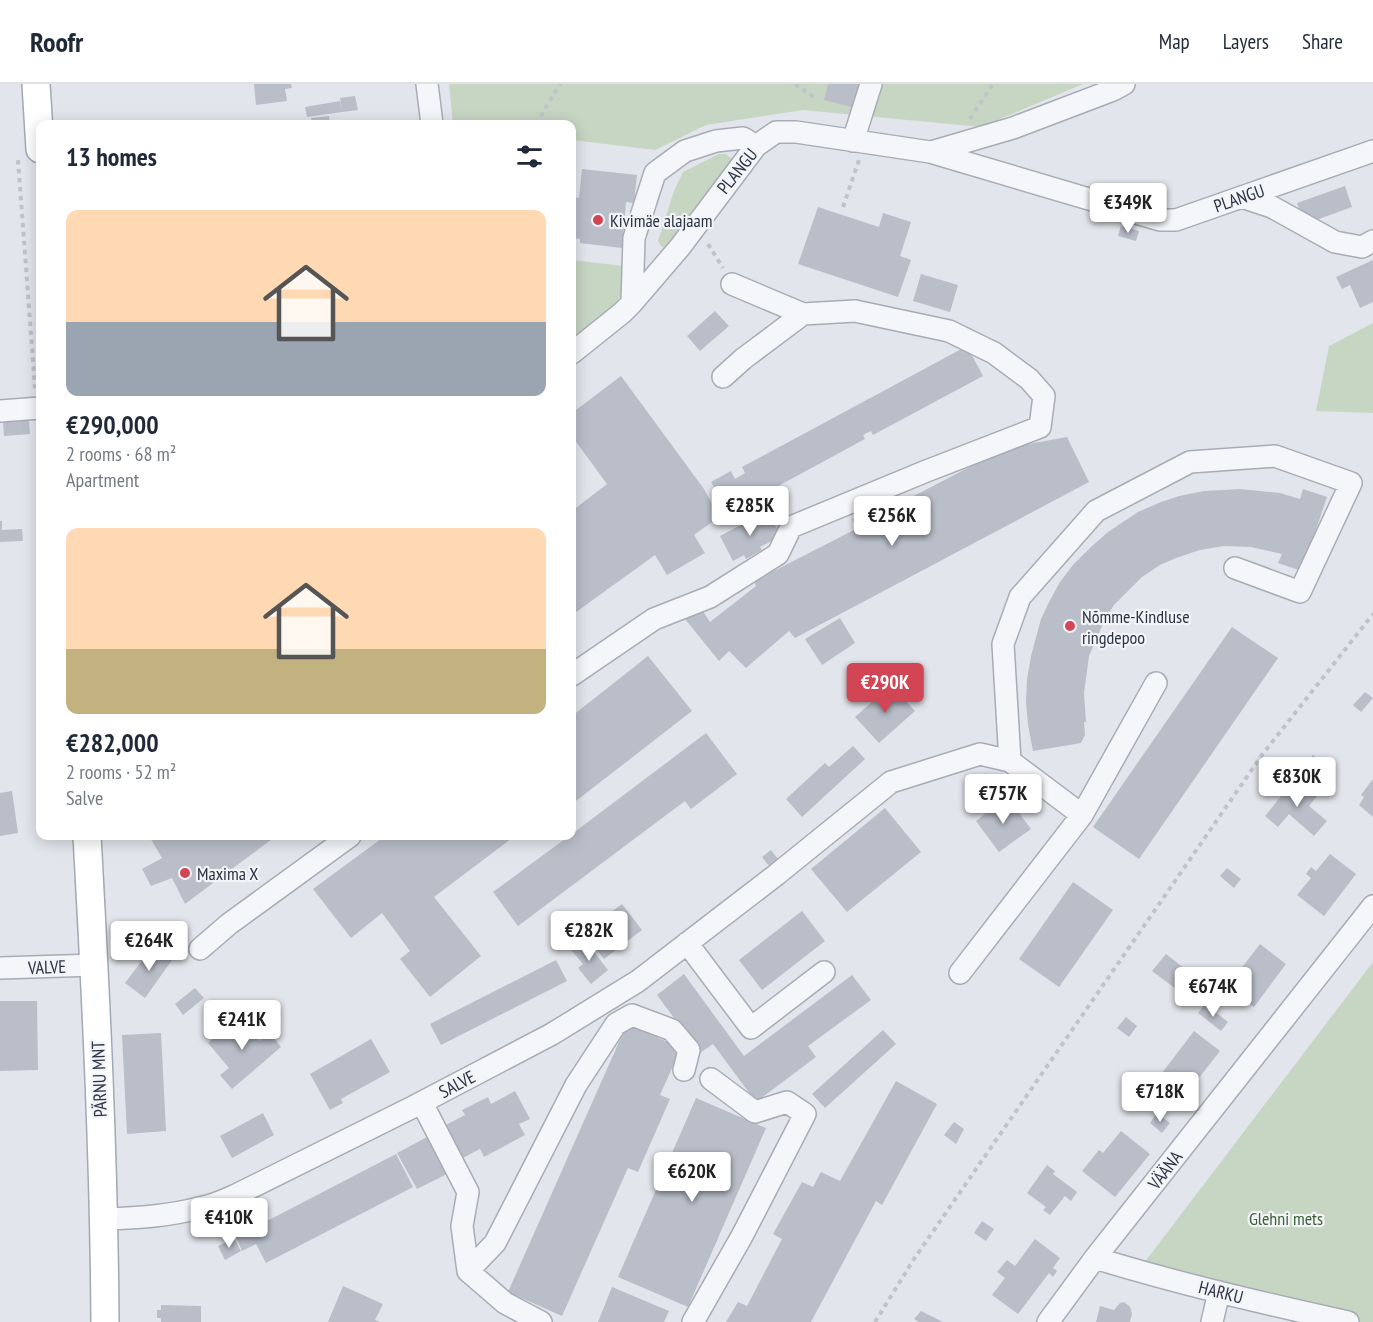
<!DOCTYPE html>
<meta charset="utf-8">
<style>
body{margin:0;font-family:"PT Sans Narrow",sans-serif;background:#f6f6f7;color:#1f2937;height:100vh;display:flex;flex-direction:column;font-size:22px;white-space:nowrap}
*{box-sizing:border-box;margin:0}
p{font-size:20px;color:#747a83}
.icon{flex:none;width:33px;height:33px;fill:none;stroke:currentColor;stroke-width:2;stroke-linecap:round;stroke-linejoin:round}
.map{position:relative;flex:1;overflow:hidden}
.side{position:absolute;left:36px;top:36px;width:540px;height:720px;display:flex;flex-direction:column;background:#fff;border-radius:12px;box-shadow:0 3px 15px #0003}
.side>*{flex:none}
.price{position:absolute;translate:-50% -51px;padding:0 14px;border-radius:6px;background:#fff;color:#222;font-size:20px;line-height:39px;filter:drop-shadow(0 2px 3px #0008)}
.price::after{content:'';position:absolute;left:50%;top:36px;width:18px;height:14px;margin-left:-9px;background:inherit;clip-path:polygon(0 0,100% 0,50% 100%)}
.price.selected{background:#d24554;color:#fff}
ul{padding:0;list-style:none}
li{display:grid;align-content:center;gap:12px;height:318px;padding:0 30px}
li span{display:grid;place-items:center;height:186px;border-radius:12px;color:#555}
li>.icon{margin-inline-start:auto}
span .icon{width:108px;height:108px;fill:#fffc;stroke-width:1}
li b{font-size:26px}
h2{display:flex;justify-content:space-between;align-items:center;height:72px;padding:0 30px;font-size:26px}
header{display:flex;align-items:center;gap:36px;box-sizing:border-box;height:84px;padding:0 30px;background:#fff;border-bottom:2px solid #e0e1e3}
header strong{font-size:28px}
nav{display:flex;gap:33px;margin-inline-start:auto;font-size:21px}
.map>svg:first-child{display:block}
.green{fill:#c7d5c3}
.building{fill:#b9bec9}
.lines{fill:none;stroke-linecap:round;stroke-linejoin:round}
.minor-casing{stroke:#a7acb6;stroke-width:24}
.major-casing{stroke:#a1a9b7;stroke-width:30}
.path{stroke:#c0c3ca;stroke-width:4;stroke-dasharray:4.5 4.5;stroke-linecap:butt}
.minor{stroke:#f5f6f9;stroke-width:21}
.major{stroke:#fff;stroke-width:27}
.poi-dot{fill:#d24554;stroke:#f2f4f8;stroke-width:2}
.labels{text-anchor:middle;dominant-baseline:central;stroke-width:4.5;stroke-linejoin:round;paint-order:stroke}
.street-label{font-size:18px;fill:#2a3244;stroke:#f2f4f8}
.poi-label{font-size:18px;fill:#2a3244;stroke:#f2f4f8;text-anchor:start}
.park-label{font-size:18px;fill:#3c6036;stroke:#f2f4f8}
</style>
<header>
<strong>Roofr</strong>
<nav><a>Map</a><a>Layers</a><a>Share</a></nav>
</header>
<div class="map">
<svg width="1373" height="1238" viewBox="0 0 1373 1238">
<rect width="100%" height="100%" fill="#e2e5eb"/>
<path class="green" d="M 449,0 L 1083,0 L 981,43 L 803,26 L 706,41 L 655,66 L 572,56 L 572,40 L 453,40 Z
M 719,70 L 726,70 L 732,75 L 733,79 L 667,164 L 662,163 L 658,157 L 674,107 L 683,88 Z
M 572,176 L 623,182 L 627,204 L 614,221 L 572,257 Z
M 1373,239 L 1373,329 L 1316,327 L 1329,262 Z
M 1373,878 L 1373,1238 L 1348,1238 L 1138,1187 Z"/>
<path class="building" d="M 254,0 L 291,0 L 292,4 L 285,5 L 287,17 L 256,21 Z
M 828,0 L 861,0 L 855,24 L 824,16 Z
M 355,12 L 358,26 L 342,28 L 340,14 Z
M 340,17 L 342,28 L 307,33 L 305,23 Z
M 329,32 L 330,40 L 312,40 L 311,34 Z
M 582,85 L 637,91 L 634,119 L 626,118 L 622,164 L 580,159 L 580,155 L 572,154 L 572,113 L 579,114 Z
M 1345,102 L 1352,123 L 1305,140 L 1297,119 Z
M 818,123 L 879,143 L 883,129 L 911,138 L 900,172 L 911,176 L 898,213 L 798,180 Z
M 1121,142 L 1139,147 L 1136,157 L 1118,152 Z
M 1373,176 L 1373,218 L 1360,224 L 1350,201 L 1342,205 L 1336,193 Z
M 921,190 L 958,201 L 950,228 L 913,217 Z
M 715,227 L 729,242 L 700,267 L 687,252 Z
M 967,262 L 983,292 L 873,351 L 871,347 L 863,351 L 865,355 L 758,413 L 756,409 L 745,415 L 750,422 L 730,433 L 711,398 L 731,387 L 735,395 L 745,389 L 742,383 Z
M 621,292 L 704,405 L 719,433 L 694,451 L 705,469 L 667,491 L 655,471 L 572,531 L 572,427 L 607,400 L 574,355 L 572,357 L 572,342 L 574,340 L 572,336 L 572,329 Z
M 29,336 L 30,350 L 4,352 L 3,338 Z
M 1067,353 L 1089,398 L 795,554 L 789,547 L 746,584 L 729,567 L 719,577 L 685,535 L 700,523 L 710,538 L 756,502 L 754,497 L 856,445 L 852,435 L 860,431 L 863,439 L 872,435 L 866,423 L 882,416 L 887,426 L 1006,364 Z
M 1240,405 L 1280,409 L 1300,415 L 1303,405 L 1327,413 L 1302,487 L 1278,479 L 1282,470 L 1251,463 L 1224,462 L 1200,466 L 1176,474 L 1160,481 L 1142,493 L 1114,521 L 1105,535 L 1089,572 L 1084,609 L 1086,638 L 1084,638 L 1085,651 L 1081,659 L 1033,667 L 1028,641 L 1026,617 L 1027,595 L 1031,572 L 1041,535 L 1049,518 L 1060,498 L 1073,481 L 1091,463 L 1108,448 L 1138,428 L 1161,418 L 1179,412 L 1204,407 Z
M 767,427 L 781,452 L 760,463 L 762,466 L 746,475 L 744,471 L 733,477 L 720,452 Z
M 0,437 L 2,437 L 2,446 L 22,445 L 23,457 L 0,458 Z
M 840,534 L 855,559 L 822,581 L 805,555 Z
M 1232,543 L 1278,574 L 1139,775 L 1093,743 Z
M 648,572 L 692,627 L 572,720 L 572,632 Z
M 891,601 L 915,627 L 879,659 L 855,633 Z
M 1365,608 L 1373,614 L 1361,628 L 1353,621 Z
M 706,649 L 737,690 L 691,725 L 685,717 L 518,842 L 493,808 L 569,752 L 572,752 L 572,750 Z
M 853,662 L 865,675 L 802,733 L 786,715 L 825,679 L 829,683 Z
M 1313,671 L 1319,676 L 1308,691 L 1300,685 L 1306,677 L 1308,679 Z
M 1296,694 L 1317,712 L 1309,722 L 1327,737 L 1314,752 L 1289,730 L 1278,743 L 1265,732 Z
M 1373,695 L 1373,733 L 1359,721 L 1364,713 L 1361,711 Z
M 12,707 L 18,749 L 0,752 L 0,709 Z
M 1007,713 L 1031,745 L 999,768 L 976,737 Z
M 885,724 L 921,768 L 847,828 L 811,785 Z
M 149,752 L 276,752 L 185,820 L 172,794 L 151,802 L 142,785 L 162,774 Z
M 385,752 L 515,752 L 434,813 L 481,872 L 430,913 L 400,875 L 410,867 L 382,829 L 351,854 L 313,805 Z
M 771,766 L 778,775 L 769,782 L 762,773 Z
M 1330,770 L 1356,790 L 1324,832 L 1297,811 L 1311,794 L 1306,790 L 1311,783 L 1316,787 Z
M 1227,784 L 1241,795 L 1234,804 L 1220,792 Z
M 1073,798 L 1113,826 L 1059,903 L 1019,875 Z
M 622,820 L 642,846 L 604,875 L 584,848 Z
M 802,827 L 825,857 L 762,906 L 739,876 Z
M 584,855 L 608,886 L 591,900 L 578,884 L 583,880 L 571,866 Z
M 1260,860 L 1286,880 L 1254,923 L 1227,903 Z
M 153,862 L 172,876 L 145,914 L 125,899 Z
M 1166,870 L 1193,891 L 1180,908 L 1152,887 Z
M 556,876 L 567,897 L 441,961 L 430,940 Z
M 684,890 L 744,972 L 852,891 L 871,916 L 808,962 L 816,973 L 756,1018 L 713,960 L 700,969 L 657,911 Z
M 195,904 L 204,914 L 183,931 L 175,920 Z
M 0,917 L 37,917 L 38,986 L 0,987 Z
M 1205,920 L 1228,938 L 1221,947 L 1198,929 Z
M 239,932 L 260,957 L 270,949 L 281,963 L 232,1005 L 220,991 L 229,984 L 208,959 Z
M 1126,933 L 1137,942 L 1129,953 L 1117,944 Z
M 627,940 L 681,964 L 660,1011 L 670,1015 L 638,1088 L 628,1084 L 562,1232 L 508,1208 Z
M 883,946 L 896,960 L 825,1024 L 812,1010 Z
M 1194,947 L 1220,967 L 1187,1009 L 1162,989 Z
M 161,949 L 166,1047 L 127,1050 L 122,951 Z
M 371,955 L 390,988 L 341,1015 L 343,1019 L 330,1026 L 310,990 Z
M 896,997 L 937,1020 L 882,1121 L 876,1117 L 811,1238 L 726,1238 L 738,1218 L 747,1222 L 782,1155 L 773,1150 L 802,1098 L 813,1103 L 821,1088 L 840,1097 Z
M 515,1007 L 530,1035 L 519,1040 L 525,1051 L 484,1073 L 480,1065 L 459,1076 L 442,1043 L 465,1031 L 462,1026 L 488,1013 L 491,1020 Z
M 696,1014 L 766,1044 L 688,1223 L 618,1193 Z
M 263,1029 L 274,1051 L 232,1074 L 220,1052 Z
M 1157,1029 L 1170,1039 L 1162,1049 L 1150,1039 Z
M 954,1038 L 964,1045 L 956,1060 L 944,1051 Z
M 1121,1047 L 1150,1070 L 1115,1113 L 1082,1087 L 1099,1066 L 1103,1069 Z
M 429,1052 L 449,1089 L 417,1105 L 397,1069 Z
M 396,1070 L 413,1103 L 266,1179 L 256,1160 L 242,1167 L 236,1153 Z
M 1047,1081 L 1055,1087 L 1053,1090 L 1077,1108 L 1071,1117 L 1065,1112 L 1050,1131 L 1043,1126 L 1046,1123 L 1027,1109 Z
M 982,1137 L 994,1145 L 986,1157 L 974,1149 Z
M 234,1154 L 241,1167 L 225,1176 L 218,1162 Z
M 1035,1155 L 1060,1174 L 1053,1184 L 1057,1187 L 1053,1193 L 1049,1189 L 1018,1230 L 992,1211 L 1005,1194 L 997,1188 L 1007,1176 L 1015,1182 Z
M 343,1202 L 383,1220 L 375,1236 L 380,1238 L 328,1238 Z
M 612,1203 L 669,1227 L 664,1238 L 598,1238 Z
M 1124,1218 L 1130,1223 L 1132,1230 L 1130,1238 L 1096,1238 L 1100,1222 L 1114,1226 L 1120,1219 Z
M 161,1221 L 201,1222 L 201,1238 L 161,1238 L 161,1234 L 157,1234 L 157,1226 L 161,1226 Z
M 921,1227 L 943,1238 L 919,1238 L 914,1235 Z"/>
<g class="lines">
<defs>
<path id="minor" d="M 427,0 L 432,40
M 853,57 L 871,0
M 931,68 L 1013,44 L 1113,6 L 1124,0
M 1242,113 L 1272,123 L 1335,158 L 1362,163 L 1373,157
M 732,200 L 803,230
M 632,219 L 634,154 L 655,89 L 685,67 L 716,57 L 743,54 L 756,62
M 572,269 L 622,229 L 632,219 L 680,163 L 756,62 L 776,48 L 796,48 L 930,68 L 1160,136 L 1176,136 L 1373,67
M 0,327 L 40,324
M 572,591 L 654,535 L 710,513 L 778,470 L 791,443 L 924,388 L 1040,343 L 1044,312 L 1029,295 L 994,269 L 949,247 L 855,227 L 803,230 L 743,275 L 723,293
M 1010,677 L 1003,560 L 1020,513 L 1096,427 L 1190,378 L 1275,372 L 1351,399 L 1300,508 L 1235,484
M 687,859 L 751,944 L 824,888
M 200,865 L 229,840 L 350,752
M 0,884 L 95,881
M 960,889 L 1082,731 L 1156,599
M 422,1019 L 468,1108 L 462,1142 L 468,1187 L 505,1219 L 541,1238
M 105,1135 C 138,1134 170,1132 203,1123 C 214,1121 224,1116 234,1112 L 411,1024 L 552,950 L 638,897 L 776,791 L 891,698 L 980,670 L 1010,677 L 1082,731
M 1095,1174 C 1179,1200 1263,1219 1348,1238
M 468,1187 L 495,1159 L 576,1001 L 616,940 L 632,931 L 672,946 L 689,966 L 684,986
M 693,1238 L 742,1152 L 805,1030 L 787,1018 L 755,1028 L 711,995
M 1048,1238 L 1095,1174 L 1373,822
M 1212,1238 L 1219,1208"/>
<path id="major" d="M 36,0 L 40,65
M 87,752 C 96,914 104,1076 105,1238"/>
</defs>
<use href="#minor" class="minor-casing"/>
<use href="#major" class="major-casing"/>
<path class="path" d="M 795,0 L 814,13
M 970,35 L 993,0
M 536,40 L 560,0
M 18,76 L 35,304
M 843,123 L 859,76
M 708,160 L 723,184
M 38,345 L 40,391
M 875,1238 L 914,1175 L 983,1075 L 1262,671 L 1373,530"/>
<use href="#minor" class="minor"/>
<use href="#major" class="major"/>
</g>
<g class="poi-dot">
<circle cx="598" cy="136" r="6"/>
<circle cx="1070" cy="542" r="6"/>
<circle cx="185" cy="789" r="6"/>
</g>
<g class="labels">
<g class="street-label">
<text transform="translate(737 87) rotate(-51)">PLANGU</text>
<text transform="translate(1239 114) rotate(-19)">PLANGU</text>
<text transform="translate(47 883) rotate(-2)">VALVE</text>
<text transform="translate(99 995) rotate(-92)">PÄRNU MNT</text>
<text transform="translate(457 1000) rotate(-28)">SALVE</text>
<text transform="translate(1165 1086) rotate(-52)">VÄÄNA</text>
<text transform="translate(1221 1208) rotate(14)">HARKU</text>
</g>
<g class="poi-label">
<text x="610" y="136">Kivimäe alajaam</text>
<text x="1082" y="532">Nõmme-Kindluse<tspan x="1082" dy="21">ringdepoo</tspan></text>
<text x="197" y="789">Maxima X</text>
</g>
<g class="park-label">
<text x="1286" y="1134">Glehni mets</text>
</g>
</g>
</svg>
<b class="price" style="left:1128px;top:150px">€349K</b>
<b class="price" style="left:750px;top:453px">€285K</b>
<b class="price" style="left:892px;top:463px">€256K</b>
<b class="price selected" style="left:885px;top:630px">€290K</b>
<b class="price" style="left:1297px;top:724px">€830K</b>
<b class="price" style="left:1003px;top:741px">€757K</b>
<b class="price" style="left:589px;top:878px">€282K</b>
<b class="price" style="left:149px;top:888px">€264K</b>
<b class="price" style="left:1213px;top:934px">€674K</b>
<b class="price" style="left:242px;top:967px">€241K</b>
<b class="price" style="left:1160px;top:1039px">€718K</b>
<b class="price" style="left:692px;top:1119px">€620K</b>
<b class="price" style="left:229px;top:1165px">€410K</b>
<section class="side">
<h2>13 homes<svg class="icon" aria-label="filters" viewBox="0 0 24 24"><path d="M4 7h16M4 17h16"/><circle cx="9" cy="7" r="2"/><circle cx="15" cy="17" r="2"/></svg></h2>
<ul>
<li><span style="background:linear-gradient(#ffd9b3 60%,#9aa5b1 0)"><svg class="icon" aria-label="home" viewBox="0 0 24 24"><path d="M3 11l9-7 9 7M6 9v11h12V9"/></svg></span><div><b>€290,000</b><p>2 rooms · 68 m²</p><p>Apartment</p></div></li>
<li><span style="background:linear-gradient(#ffd9b3 65%,#c2b280 0)"><svg class="icon" aria-label="home" viewBox="0 0 24 24"><path d="M3 11l9-7 9 7M6 9v11h12V9"/></svg></span><div><b>€282,000</b><p>2 rooms · 52 m²</p><p>Salve</p></div></li>
</ul>
</section>
</div>
